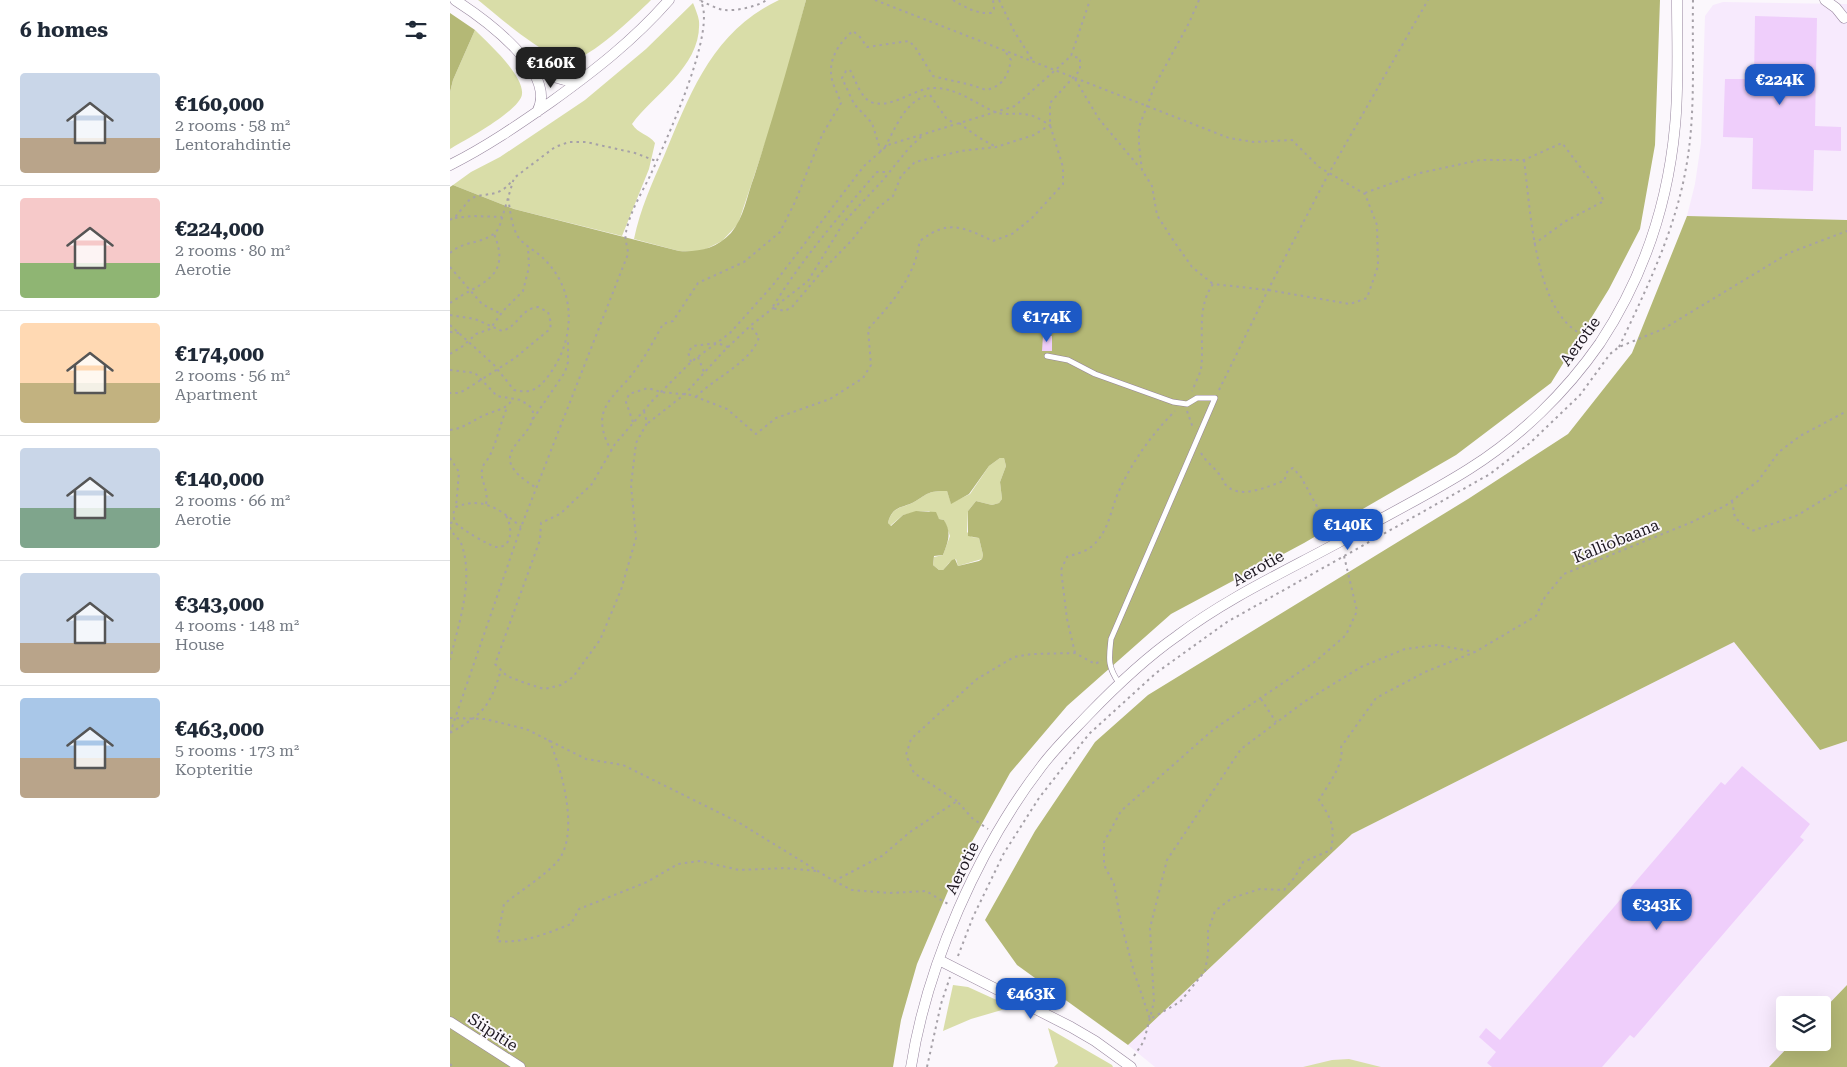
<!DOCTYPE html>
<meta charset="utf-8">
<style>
body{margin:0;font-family:"Roboto Serif",serif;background:#f6f6f7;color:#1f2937;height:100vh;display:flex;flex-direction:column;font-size:19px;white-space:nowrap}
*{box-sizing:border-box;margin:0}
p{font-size:16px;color:#747a83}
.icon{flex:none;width:28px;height:28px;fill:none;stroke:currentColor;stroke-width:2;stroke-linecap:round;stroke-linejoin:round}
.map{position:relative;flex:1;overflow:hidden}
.panel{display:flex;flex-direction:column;background:#fff;width:450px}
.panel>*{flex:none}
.tools{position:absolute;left:1326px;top:996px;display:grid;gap:10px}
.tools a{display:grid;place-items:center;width:55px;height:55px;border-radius:5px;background:#fff;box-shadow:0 5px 20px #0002;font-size:25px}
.price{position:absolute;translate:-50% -42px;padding:0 11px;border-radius:10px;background:#1d59c5;color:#fff;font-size:16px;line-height:32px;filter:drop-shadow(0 1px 2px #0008)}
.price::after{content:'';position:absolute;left:50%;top:30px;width:15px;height:11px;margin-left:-8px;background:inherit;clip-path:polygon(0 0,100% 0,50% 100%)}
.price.active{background:#222;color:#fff}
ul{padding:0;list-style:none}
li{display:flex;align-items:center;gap:15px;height:125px;padding:0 20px}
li+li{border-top:1px solid #e0e1e3}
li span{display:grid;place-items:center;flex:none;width:140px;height:100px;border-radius:5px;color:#555}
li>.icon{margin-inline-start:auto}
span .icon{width:60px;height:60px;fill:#fffc;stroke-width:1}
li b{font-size:21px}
h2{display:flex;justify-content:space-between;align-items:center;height:60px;padding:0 20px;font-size:21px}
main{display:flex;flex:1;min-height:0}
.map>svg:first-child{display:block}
.built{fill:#f7eafd}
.green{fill:#d9dda8}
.forest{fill:#b4b876;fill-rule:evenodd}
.building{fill:#efcefb}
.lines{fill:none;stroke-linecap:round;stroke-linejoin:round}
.service-casing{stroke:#96859d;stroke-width:6}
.minor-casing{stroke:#96859d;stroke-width:11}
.path{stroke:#a6a1a8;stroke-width:2;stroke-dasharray:2.5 4;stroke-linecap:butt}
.service{stroke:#fff;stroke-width:5}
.minor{stroke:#fff;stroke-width:10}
.labels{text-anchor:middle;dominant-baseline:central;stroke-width:4;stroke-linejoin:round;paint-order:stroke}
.street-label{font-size:16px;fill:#1d1720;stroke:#fbf7fc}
</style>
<main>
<section class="panel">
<h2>6 homes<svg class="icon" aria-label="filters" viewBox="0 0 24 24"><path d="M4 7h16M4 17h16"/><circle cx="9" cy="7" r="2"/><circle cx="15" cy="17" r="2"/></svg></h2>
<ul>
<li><span style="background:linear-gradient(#c9d6e8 65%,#b9a48a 0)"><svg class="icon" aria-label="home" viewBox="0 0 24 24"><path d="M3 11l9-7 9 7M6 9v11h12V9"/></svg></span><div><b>€160,000</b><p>2 rooms · 58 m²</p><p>Lentorahdintie</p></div></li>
<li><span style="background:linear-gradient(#f6c9c9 65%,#8fb573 0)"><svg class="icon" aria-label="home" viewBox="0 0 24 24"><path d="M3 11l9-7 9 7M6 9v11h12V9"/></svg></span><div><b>€224,000</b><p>2 rooms · 80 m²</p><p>Aerotie</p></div></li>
<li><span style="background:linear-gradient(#ffd9b3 60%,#c2b280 0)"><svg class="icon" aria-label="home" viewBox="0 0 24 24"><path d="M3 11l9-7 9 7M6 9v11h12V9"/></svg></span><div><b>€174,000</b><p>2 rooms · 56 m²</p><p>Apartment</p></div></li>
<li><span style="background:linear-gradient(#c9d6e8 60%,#7fa58c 0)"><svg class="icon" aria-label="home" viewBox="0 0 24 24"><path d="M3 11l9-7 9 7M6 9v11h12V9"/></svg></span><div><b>€140,000</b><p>2 rooms · 66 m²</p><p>Aerotie</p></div></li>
<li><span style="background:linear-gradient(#c9d6e8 70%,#b9a48a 0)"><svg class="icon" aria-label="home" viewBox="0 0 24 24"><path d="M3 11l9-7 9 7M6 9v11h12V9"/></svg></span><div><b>€343,000</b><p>4 rooms · 148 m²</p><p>House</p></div></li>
<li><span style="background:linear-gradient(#a9c7e8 60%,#b9a48a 0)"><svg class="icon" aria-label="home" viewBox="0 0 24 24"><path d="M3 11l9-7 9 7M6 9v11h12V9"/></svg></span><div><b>€463,000</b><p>5 rooms · 173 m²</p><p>Kopteritie</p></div></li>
</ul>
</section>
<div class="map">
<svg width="1397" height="1067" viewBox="0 0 1397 1067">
<rect width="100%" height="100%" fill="#fbf7fc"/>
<path class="built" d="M 1273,2 L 1397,4 L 1397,220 L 1237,216 L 1245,184 L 1251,143 L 1255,16 L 1263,5 Z
M 1284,642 L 1370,750 L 1397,741 L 1397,985 L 1373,1010 L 1372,1005 L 1335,1005 L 1335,1042 L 1342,1043 L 1319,1067 L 705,1067 L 678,1045 L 902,834 Z"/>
<path class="green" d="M 28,0 L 201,0 C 186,15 140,59 121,60 C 98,61 47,15 28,0 Z
M 329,0 L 356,0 L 331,96 L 288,224 L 272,241 L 252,251 L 229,251 L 184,239 C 190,210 202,183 214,156 C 241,92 262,32 329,0 Z
M 243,3 C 245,8 248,15 249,21 C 252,66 205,93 182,124 C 188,134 199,134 205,143 L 199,169 L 172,236 L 64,209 L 3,185 L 21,172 L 50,157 L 135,100 L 196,49 Z
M 25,30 C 38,43 74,75 72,94 C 71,110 15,140 0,149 L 0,92 L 3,80 Z
M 550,458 L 554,458 L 556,466 L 550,482 L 552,499 L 549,503 L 542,505 L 526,501 L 518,511 L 517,532 L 522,537 L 529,538 L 533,555 L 532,559 L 508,566 L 506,559 L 499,563 L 493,570 L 489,570 L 483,565 L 484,557 L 493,555 L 500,536 L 494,520 L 489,519 L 479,511 L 470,511 L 453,515 L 440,526 L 438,523 C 442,505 455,508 464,502 C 479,493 478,491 497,491 L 501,503 L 520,494 L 539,466 Z
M 503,985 L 518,987 L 562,1007 L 521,1019 L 493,1031 Z
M 598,1028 L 662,1065 L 663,1067 L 604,1067 L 608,1063 Z
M 899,1059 L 931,1067 L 853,1067 L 882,1060 Z"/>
<path class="forest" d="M 356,0 L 1210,0 L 1205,145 L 1190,229 L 1159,289 L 1101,383 L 1006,455 L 854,543 L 721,614 L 617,706 L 560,773 L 509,865 L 467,964 L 451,1020 L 443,1067 L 0,1067 L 0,187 L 3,185 L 64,209 L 229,251 C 249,252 266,249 281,233 C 294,218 297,195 304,177 C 323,118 340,60 356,0 ZM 550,458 L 554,458 L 556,466 L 550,482 L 552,499 L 549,503 L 542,505 L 526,501 L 518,511 L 518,536 L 529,538 L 533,555 L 532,559 L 529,561 L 508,566 L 505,559 L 502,560 L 493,570 L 489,570 L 483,565 L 484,556 L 493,555 C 498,542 502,533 494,520 L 489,519 L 486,512 L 466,511 L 453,515 L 441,526 L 438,523 C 442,505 454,508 464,502 C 479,493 478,491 497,491 L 501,504 L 519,494 L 539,466 Z
M 0,13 L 25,30 L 3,80 L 0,92 Z
M 1237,216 L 1397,220 L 1397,741 L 1370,750 L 1284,642 L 902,834 L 678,1045 L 567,965 L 535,920 L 585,831 L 645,742 L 698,695 L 1018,499 L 1118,434 L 1182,353 Z
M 1397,985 L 1397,1067 L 1319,1067 L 1342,1043 L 1372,1042 L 1373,1010 Z"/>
<path class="building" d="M 1305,16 L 1367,18 L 1365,126 L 1391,127 L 1391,151 L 1364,150 L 1363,191 L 1302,189 L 1303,138 L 1273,137 L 1275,79 L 1304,79 Z
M 593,335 L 602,336 L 602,351 L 592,351 Z
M 1292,766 L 1360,824 L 1350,837 L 1354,840 L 1184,1038 L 1180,1035 L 1152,1067 L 1042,1067 L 1037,1063 L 1046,1052 L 1029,1037 L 1036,1028 L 1050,1040 L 1271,782 L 1275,785 Z"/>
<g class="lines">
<defs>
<path id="service" d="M 597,356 L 618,360 L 645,374 L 723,402 L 737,404 L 747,398 L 765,398 L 661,639 C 659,658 657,666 669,683"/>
<path id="minor" d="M 5,0 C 33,18 109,72 87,112
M 1375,0 L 1386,8 L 1394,18
M 80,63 C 96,73 111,84 131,80
M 0,165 C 36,147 68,125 101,102 C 144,71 184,40 219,0
M 489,960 L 621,1027 L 645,1041 L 681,1067
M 0,1022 L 70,1067
M 461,1067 C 477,965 528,849 591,767 C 605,748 622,732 638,715 C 666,686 694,659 727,636 C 777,598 836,571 891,541 C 933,517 978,495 1019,469 C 1070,437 1116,392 1150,343 C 1193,278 1218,203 1225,126 C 1229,85 1227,42 1227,0"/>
</defs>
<use href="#service" class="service-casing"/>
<use href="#minor" class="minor-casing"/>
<path class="path" d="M 425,0 L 779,138 L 804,142 L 842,140 L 869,167 L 915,194 L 927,225 L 928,266 L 917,298 L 900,304 L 818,290 L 763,284 C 745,310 755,340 751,369 C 749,376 745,384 742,391
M 503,0 C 515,7 526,14 541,13 L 544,9 L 543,0
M 549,0 L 564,31 L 583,61
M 749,0 L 739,23 L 705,85 L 689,127 L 689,146 L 692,170 L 702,186 L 707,215 L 721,237 L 742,267 L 763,284
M 251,1 C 258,4 267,9 274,10 C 287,11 306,7 317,0
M 625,79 L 649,119 L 690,168
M 509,123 L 528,137 L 546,147
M 435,147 C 446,127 456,99 480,95 L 496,118 L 505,124
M 431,152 L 422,123 L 404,104 L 392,78 L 396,71 L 400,70 C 405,79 411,98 421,102 C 441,110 464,88 484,88 C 508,88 524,103 545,112 C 556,116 568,112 579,115 C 586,116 594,122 600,125 L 584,135 L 546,147 L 511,151 L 465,162 L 451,176 L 443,196 L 425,210 L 402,240 L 374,269 L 342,307 L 335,311 L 322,308 C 352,259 390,215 427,172 L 439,172
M 1074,160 C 1080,206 1084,296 1121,327 C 1126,332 1134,335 1141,338
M 915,193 L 970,173 L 1030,160 L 1074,160 L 1112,143 L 1147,189 L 1154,201 L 1116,221 L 1084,244
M 5,218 L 22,216 L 52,217
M 0,220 L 6,216 L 20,199 C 36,191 47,199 61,182
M 0,253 C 17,238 36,246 49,228 L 64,178 L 105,147 L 119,142 L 136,142 L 185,153 L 206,161
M 0,267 L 32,304 L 51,314
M 0,303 C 28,283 63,279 44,234
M 0,315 L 25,319 L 52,331 C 68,327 71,308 88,307 L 98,312 L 101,323 L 100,329 L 65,358 L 15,390 L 9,393 L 0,393
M 0,325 L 44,365 L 64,390 C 81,394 89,389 99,375 C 125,340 127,292 95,260 C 87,251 72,245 67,235 C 61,224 60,209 58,197
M 0,332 L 10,333
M 1169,347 C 1196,290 1225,231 1236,168 C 1246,114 1242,55 1243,0
M 0,354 L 13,346 L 26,334 L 40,329 L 53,311 L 73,291 L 79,267 L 78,246
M 248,357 L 254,372
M 241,362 L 238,352 L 243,346 L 267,343 L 278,347
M 0,370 L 25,373 L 47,396 L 71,400 L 82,408 C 92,440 24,451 87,488
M 769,390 L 818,290 L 879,173 L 978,0
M 246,397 C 264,378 302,362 309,337 L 301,327
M 194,411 L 197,423 L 186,443 L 181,485 L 186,538 L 171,590 L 150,640 L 123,677 L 111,685 L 94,689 L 75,683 L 57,676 L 45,664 L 90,540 L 91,523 L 110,514 L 142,484 L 165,444 L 203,400 L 241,362 L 280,333 L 323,285 L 414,166 L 438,145 L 565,106 L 621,56 L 640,0
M 737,411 L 743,428
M 83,419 L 115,372 L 118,362 L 118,339
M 183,422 L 176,402 L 179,394 L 198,388 L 211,392 L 241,395 L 277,409 L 306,434 L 326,418 L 380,399 L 413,378 L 421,365 L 418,329 C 436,310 454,289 464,264 C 467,257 468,248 470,241 C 498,219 513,227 543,241 L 562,234 L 582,218 L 613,184 L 613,167 L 600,125 L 600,103 L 630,70 L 630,58 L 621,56
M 198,423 L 235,394 L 272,353 L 300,326 L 358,281 L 394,222 L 433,180 L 459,148 L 472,136
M 0,430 C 16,428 25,418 40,413 C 50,409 56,409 63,399
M 162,451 C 155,441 150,425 153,414 C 157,399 171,388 180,377 C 193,361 203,342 213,324 L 223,321 L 248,283 L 294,262 L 330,232 L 345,202 L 372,135 L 391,103 C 388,94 381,82 381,73 C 380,56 391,41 403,31 L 410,37 L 417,47 L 459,41 L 465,47 L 483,76 C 501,81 518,83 536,90 C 553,86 558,76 561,60 L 555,51
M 751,453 C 756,462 763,466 769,474 C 772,477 773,481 775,484 C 789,501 818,486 834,481 L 838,470 L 843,468 L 851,477 L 882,534
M 0,458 L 9,472 L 6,507
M 1282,501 L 1285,518 L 1302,531 L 1348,515 L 1397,485
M 36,504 C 39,489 30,481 32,470 C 32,465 37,461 39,457 C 48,440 50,422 58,406
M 56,516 C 62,525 64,548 46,547 C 40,546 9,528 5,522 C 5,522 3,515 3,514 L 6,507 C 33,496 51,510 71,527
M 0,523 L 5,522
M 0,527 C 2,535 10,538 12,546 C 24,581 8,626 0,660
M 894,556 L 907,611 L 896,635 L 866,661 L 764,729 L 671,811 L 654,842 L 654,865 L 664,884 L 671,923 L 684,972 L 700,1019 L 730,1002 L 755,971 L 758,954 L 758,931 L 765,911 L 782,898 L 810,889 L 834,890 L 845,877 L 853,862 L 881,850 C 885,826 882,820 869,800 C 877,786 895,764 891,747 L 926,698 L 975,672 L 1025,652 L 1086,616 L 1095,597 L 1114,574 L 1242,522 L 1275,506 L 1308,481 L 1329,452 L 1350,436 L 1397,411
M 625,653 L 617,619 L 611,570 L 617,557 C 624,554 636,552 641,547 C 659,532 660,512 668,493 C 682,462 701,435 725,411
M 811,699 L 826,722
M 0,718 L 35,719 L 76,729 L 136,759 L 173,765 L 288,822 L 384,881 L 402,890 L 440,893 L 476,891 L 498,904
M 0,733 L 71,527 L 178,254 C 178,247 174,239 176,232 C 180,212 191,194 200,176 C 214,145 269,28 250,0
M 0,733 C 33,714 40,707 51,670
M 99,740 C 112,769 131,837 106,863 C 94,876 69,892 54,904 L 47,941 C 72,944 98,933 121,924 L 129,909 L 197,882 L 228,864 L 250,861 L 289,870 L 336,868 L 367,871
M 507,801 L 464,773 L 456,755 L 461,739 L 527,679 L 564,657 L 582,654 L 625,653 L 645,664 L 652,660
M 384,881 L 432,856 L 460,832 L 507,801 L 522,818 L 538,829
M 508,956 L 523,917 L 554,853 L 589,798 L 639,734 L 706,673 L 777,622 L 1040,474 L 1080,443 L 1130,395 L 1160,354 L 1169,347 L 1213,329 L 1339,253 L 1397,231
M 684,1056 L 694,1041 L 704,1002 L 700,928 L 717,860 L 791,749 L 854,702 L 911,667 L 955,649 L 987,645 L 1025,652
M 0,1064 L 3,1067
M 477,1067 L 491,1004 L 500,977"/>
<use href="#service" class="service"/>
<use href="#minor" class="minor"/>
</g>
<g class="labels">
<g class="street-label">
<text transform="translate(1130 341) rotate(-54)">Aerotie</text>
<text transform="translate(1166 541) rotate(-22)">Kalliobaana</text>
<text transform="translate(808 568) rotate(-29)">Aerotie</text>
<text transform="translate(512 868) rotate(-64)">Aerotie</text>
<text transform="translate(43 1032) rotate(33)">Siipitie</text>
</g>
</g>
</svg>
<div class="tools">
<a><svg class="icon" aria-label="layers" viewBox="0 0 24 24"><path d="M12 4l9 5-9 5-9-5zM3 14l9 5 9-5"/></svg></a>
</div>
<b class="price active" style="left:101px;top:89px">€160K</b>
<b class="price" style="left:1330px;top:106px">€224K</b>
<b class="price" style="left:597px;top:343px">€174K</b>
<b class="price" style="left:898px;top:551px">€140K</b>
<b class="price" style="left:1207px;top:931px">€343K</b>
<b class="price" style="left:581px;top:1020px">€463K</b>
</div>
</main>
